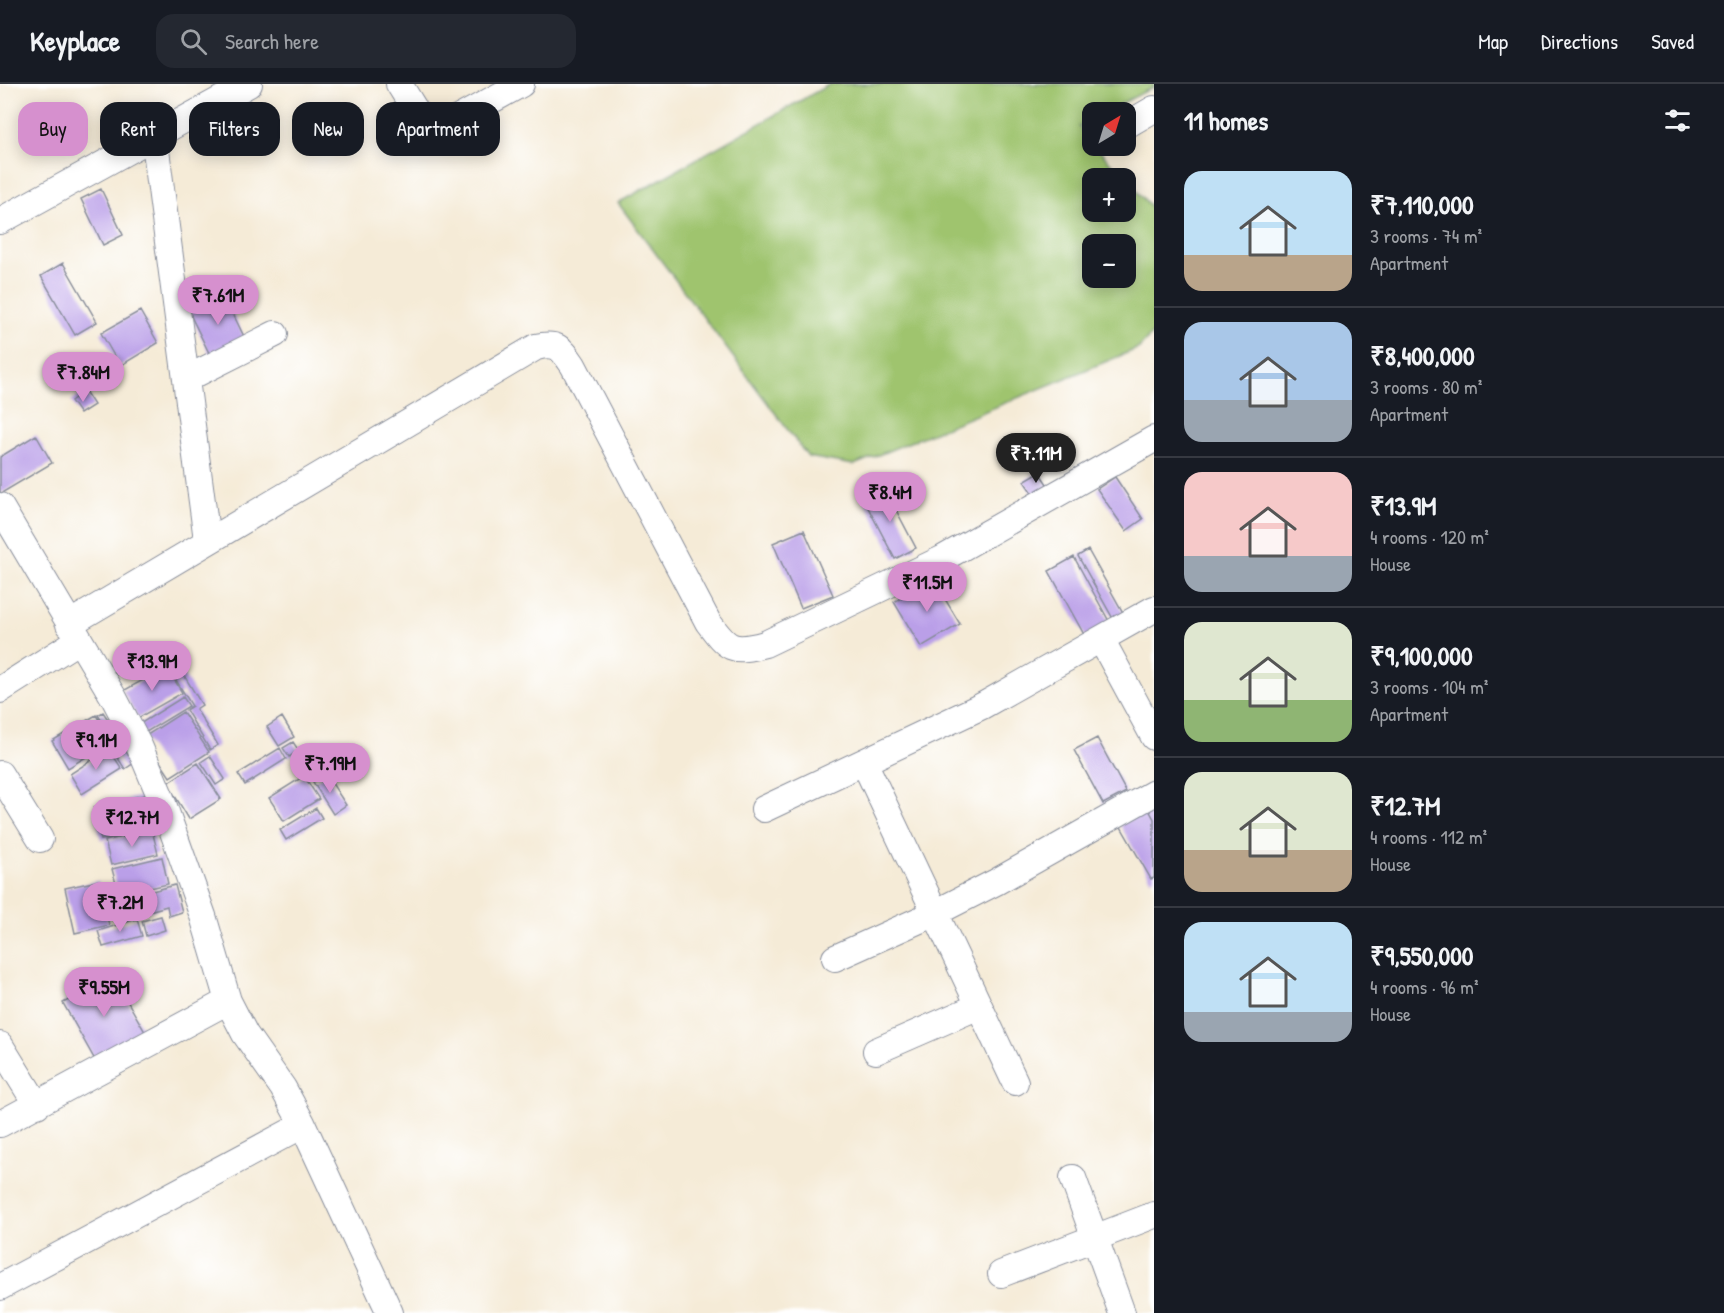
<!DOCTYPE html>
<meta charset="utf-8">
<style>
body{margin:0;font-family:"Patrick Hand",sans-serif;background:#242831;color:#f1f3f6;height:100vh;display:flex;flex-direction:column;font-size:22px;white-space:nowrap}
*{box-sizing:border-box;margin:0}
p{font-size:20px;color:#9ea1a6}
.icon{flex:none;width:33px;height:33px;fill:none;stroke:currentColor;stroke-width:2;stroke-linecap:round;stroke-linejoin:round}
.map{position:relative;flex:1;overflow:hidden}
.side{display:flex;flex-direction:column;background:#171b24;width:570px}
.side>*{flex:none}
.guide{position:absolute;left:18px;top:18px;width:570px;height:54px;display:flex;gap:12px}
.needle{width:39px;rotate:38deg}
.controls{position:absolute;left:1082px;top:18px;display:grid;gap:12px}
.controls a{display:grid;place-items:center;width:54px;height:54px;border-radius:12px;background:#171b24;box-shadow:0 3px 15px #0003;font-size:30px}
.price{position:absolute;translate:-50% -51px;padding:0 14px;border-radius:21px;background:#d690ce;color:#111;font-size:20px;line-height:39px;filter:drop-shadow(0 2px 3px #0008)}
.price::after{content:'';position:absolute;left:50%;top:36px;width:18px;height:14px;margin-left:-9px;background:inherit;clip-path:polygon(0 0,100% 0,50% 100%)}
.price.on{background:#222;color:#fff}
ul{padding:0;list-style:none}
li{display:flex;align-items:center;gap:18px;height:150px;padding:0 30px}
li+li{border-top:2px solid #363941}
li span{display:grid;place-items:center;flex:none;width:168px;height:120px;border-radius:18px;color:#555}
li>.icon{margin-inline-start:auto}
span .icon{width:72px;height:72px;fill:#fffc;stroke-width:1}
li b{font-size:26px}
h2{display:flex;justify-content:space-between;align-items:center;height:72px;padding:0 30px;font-size:26px}
.pill{padding:0 21px;border-radius:18px;background:#171b24;box-shadow:0 3px 15px #0003;font-size:21px;line-height:54px}
.pill.on{background:#d690ce;color:#111}
header{display:flex;align-items:center;gap:36px;box-sizing:border-box;height:84px;padding:0 30px;background:#171b24;border-bottom:2px solid #363941}
header strong{font-size:28px}
nav{display:flex;gap:33px;margin-inline-start:auto;font-size:21px}
.search{width:420px;height:54px;background:#242831;display:flex;align-items:center;gap:15px;box-sizing:border-box;padding:0 21px;border-radius:18px;color:#9ea1a6;font-size:22px}
main{display:flex;flex:1;min-height:0}
.map>svg:first-child{display:block}
.green{fill:#9fc46e;stroke:#5d7a66;stroke-width:1.5;fill-rule:evenodd}
.building{fill:#ba9fe8}
.lines{fill:none;stroke-linecap:round;stroke-linejoin:round}
.street-casing{stroke:#888d9a;stroke-width:28}
.street{stroke:#fff;stroke-width:26}
</style>
<header>
<strong>Keyplace</strong>
<div class="search"><svg class="icon" aria-label="search" viewBox="0 0 24 24"><circle cx="10" cy="10" r="6"/><path d="M15 15l6 6"/></svg>Search here</div>
<nav><a>Map</a><a>Directions</a><a>Saved</a></nav>
</header>
<main>
<div class="map">
<svg width="1154" height="1229" viewBox="0 0 1154 1229">
<rect width="100%" height="100%" fill="#fff"/>
<filter id="ink" filterUnits="userSpaceOnUse"><feTurbulence type="fractalNoise" baseFrequency=".0167" numOctaves="2"/><feDisplacementMap in="SourceGraphic" scale="12" xChannelSelector="R" yChannelSelector="G"/><feConvolveMatrix kernelMatrix="1 2 1 2 8 2 1 2 1" color-interpolation-filters="sRGB"/></filter>
<filter id="wash" filterUnits="userSpaceOnUse"><feTurbulence type="fractalNoise" baseFrequency=".008" numOctaves="4" result="noise"/><feDisplacementMap in="SourceGraphic" scale="24" xChannelSelector="R" yChannelSelector="G"/><feGaussianBlur stdDeviation="1.35" result="paint"/><feColorMatrix in="noise" values="0 0 0 0 0 0 0 0 0 0 0 0 0 0 0 0 0 1.4 0 .05"/><feComposite in="paint" operator="in"/></filter>
<g filter="url(#wash)">
<rect width="100%" height="100%" fill="#f5ebd7"/>
<path class="green" d="M 830,0 L 1154,0 L 1154,3 L 1105,28 L 1092,28 L 1092,35 L 1079,43 L 1092,58 L 1092,62 L 1095,62 L 1154,126 L 1154,248 L 1139,264 L 854,381 L 808,373 L 618,119 ZM 1092,94 L 1125,94 L 1125,128 L 1092,128 ZM 1092,160 L 1125,160 L 1125,194 L 1092,194 Z"/>
<g id="blocks">
<path class="building" d="M 101,105 L 123,151 L 103,161 L 81,115 Z
M 63,179 L 97,238 L 75,251 L 41,192 Z
M 222,207 L 248,261 L 213,277 L 187,224 Z
M 140,227 L 158,259 L 120,282 L 101,249 Z
M 85,307 L 94,321 L 80,330 L 71,317 Z
M 36,351 L 52,379 L 0,410 L 0,373 Z
M 1039,388 L 1049,403 L 1034,412 L 1024,397 Z
M 1115,393 L 1143,435 L 1126,447 L 1097,405 Z
M 884,403 L 916,464 L 895,475 L 863,414 Z
M 804,446 L 833,511 L 801,524 L 773,459 Z
M 1088,466 L 1126,534 L 1116,540 L 1078,472 Z
M 1074,473 L 1111,541 L 1086,554 L 1049,487 Z
M 933,495 L 960,540 L 921,563 L 894,518 Z
M 176,578 L 202,621 L 196,625 L 218,661 L 210,666 L 186,626 L 192,622 L 168,583 Z
M 167,583 L 182,609 L 138,634 L 123,607 Z
M 183,613 L 189,622 L 143,650 L 138,641 Z
M 103,628 L 119,652 L 113,655 L 98,631 Z
M 183,628 L 209,668 L 170,693 L 144,653 Z
M 96,631 L 112,657 L 68,684 L 52,657 Z
M 282,633 L 294,653 L 279,662 L 267,643 Z
M 1097,654 L 1126,708 L 1103,720 L 1074,666 Z
M 120,656 L 134,679 L 125,685 L 110,662 Z
M 293,658 L 299,667 L 289,673 L 283,664 Z
M 280,664 L 286,675 L 245,701 L 238,690 Z
M 109,665 L 122,685 L 82,710 L 70,690 Z
M 210,672 L 225,695 L 216,701 L 201,678 Z
M 198,679 L 221,715 L 189,735 L 167,699 Z
M 326,690 L 346,721 L 333,730 L 313,698 Z
M 304,692 L 319,715 L 284,737 L 269,714 Z
M 146,711 L 154,744 L 101,756 L 94,723 Z
M 316,724 L 322,734 L 286,756 L 280,746 Z
M 1148,724 L 1154,735 L 1154,794 L 1151,795 L 1120,741 Z
M 152,746 L 158,770 L 111,781 L 105,757 Z
M 162,773 L 168,800 L 119,811 L 112,785 Z
M 98,797 L 109,841 L 75,849 L 65,804 Z
M 175,801 L 182,828 L 169,832 L 167,822 L 128,833 L 122,815 Z
M 161,832 L 165,846 L 146,852 L 142,837 Z
M 137,835 L 142,852 L 103,863 L 98,847 Z
M 113,892 L 145,948 L 95,976 L 63,919 Z"/>
</g>
</g>
<g filter="url(#ink)">
<use href="#blocks" fill-opacity="0" stroke="#888d9a" stroke-width="1.5"/>
<g class="lines">
<defs>
<path id="street" d="M 399,0 L 420,34 L 430,43 L 443,43 L 521,0
M 1125,42 L 1154,25
M 154,51 L 207,456
M 0,137 L 249,0
M 186,295 L 275,250
M 0,422 L 114,614 L 140,664 L 161,714 L 203,832 L 228,917 L 245,950 L 283,1004 L 302,1039 L 390,1229
M 69,540 L 536,263 C 558,258 561,264 573,281 L 708,538 C 728,565 732,569 765,560 L 942,475 L 1154,355
M 1101,555 L 1154,653
M 0,606 L 79,556
M 864,678 L 1015,998
M 0,690 L 40,755
M 764,725 L 982,622 L 1154,525
M 835,874 L 935,829 L 996,798 L 1154,709
M 0,961 L 37,1021
M 876,967 L 979,922
M 0,1040 L 228,917
M 1073,1094 L 1122,1229
M 1001,1190 L 1154,1131
M 0,1203 L 303,1041"/>
</defs>
<use href="#street" class="street-casing"/>
<use href="#street" class="street"/>
</g>
</g>
</svg>
<div class="controls">
<a><svg class="needle" viewBox="-14 -14 28 28"><path d="M0-13l5 13h-10z" fill="#e53935"/><path d="M0 13l5-13h-10z" fill="#9ea1a6"/></svg></a>
<a>+</a>
<a>−</a>
</div>
<b class="price" style="left:218px;top:242px">₹7.61M</b>
<b class="price" style="left:83px;top:319px">₹7.84M</b>
<b class="price on" style="left:1036px;top:400px">₹7.11M</b>
<b class="price" style="left:890px;top:439px">₹8.4M</b>
<b class="price" style="left:927px;top:529px">₹11.5M</b>
<b class="price" style="left:152px;top:608px">₹13.9M</b>
<b class="price" style="left:96px;top:687px">₹9.1M</b>
<b class="price" style="left:330px;top:710px">₹7.19M</b>
<b class="price" style="left:132px;top:764px">₹12.7M</b>
<b class="price" style="left:120px;top:849px">₹7.2M</b>
<b class="price" style="left:104px;top:934px">₹9.55M</b>
<div class="guide">
<a class="pill on">Buy</a>
<a class="pill">Rent</a>
<a class="pill">Filters</a>
<a class="pill">New</a>
<a class="pill">Apartment</a>
</div>
</div>
<section class="side">
<h2>11 homes<svg class="icon" aria-label="filters" viewBox="0 0 24 24"><path d="M4 7h16M4 17h16"/><circle cx="9" cy="7" r="2"/><circle cx="15" cy="17" r="2"/></svg></h2>
<ul>
<li><span style="background:linear-gradient(#bfe0f5 70%,#b9a48a 0)"><svg class="icon" aria-label="home" viewBox="0 0 24 24"><path d="M3 11l9-7 9 7M6 9v11h12V9"/></svg></span><div><b>₹7,110,000</b><p>3 rooms · 74 m²</p><p>Apartment</p></div></li>
<li><span style="background:linear-gradient(#a9c7e8 65%,#9aa5b1 0)"><svg class="icon" aria-label="home" viewBox="0 0 24 24"><path d="M3 11l9-7 9 7M6 9v11h12V9"/></svg></span><div><b>₹8,400,000</b><p>3 rooms · 80 m²</p><p>Apartment</p></div></li>
<li><span style="background:linear-gradient(#f6c9c9 70%,#9aa5b1 0)"><svg class="icon" aria-label="home" viewBox="0 0 24 24"><path d="M3 11l9-7 9 7M6 9v11h12V9"/></svg></span><div><b>₹13.9M</b><p>4 rooms · 120 m²</p><p>House</p></div></li>
<li><span style="background:linear-gradient(#dfe7d0 65%,#8fb573 0)"><svg class="icon" aria-label="home" viewBox="0 0 24 24"><path d="M3 11l9-7 9 7M6 9v11h12V9"/></svg></span><div><b>₹9,100,000</b><p>3 rooms · 104 m²</p><p>Apartment</p></div></li>
<li><span style="background:linear-gradient(#dfe7d0 65%,#b9a48a 0)"><svg class="icon" aria-label="home" viewBox="0 0 24 24"><path d="M3 11l9-7 9 7M6 9v11h12V9"/></svg></span><div><b>₹12.7M</b><p>4 rooms · 112 m²</p><p>House</p></div></li>
<li><span style="background:linear-gradient(#bfe0f5 75%,#9aa5b1 0)"><svg class="icon" aria-label="home" viewBox="0 0 24 24"><path d="M3 11l9-7 9 7M6 9v11h12V9"/></svg></span><div><b>₹9,550,000</b><p>4 rooms · 96 m²</p><p>House</p></div></li>
</ul>
</section>
</main>
